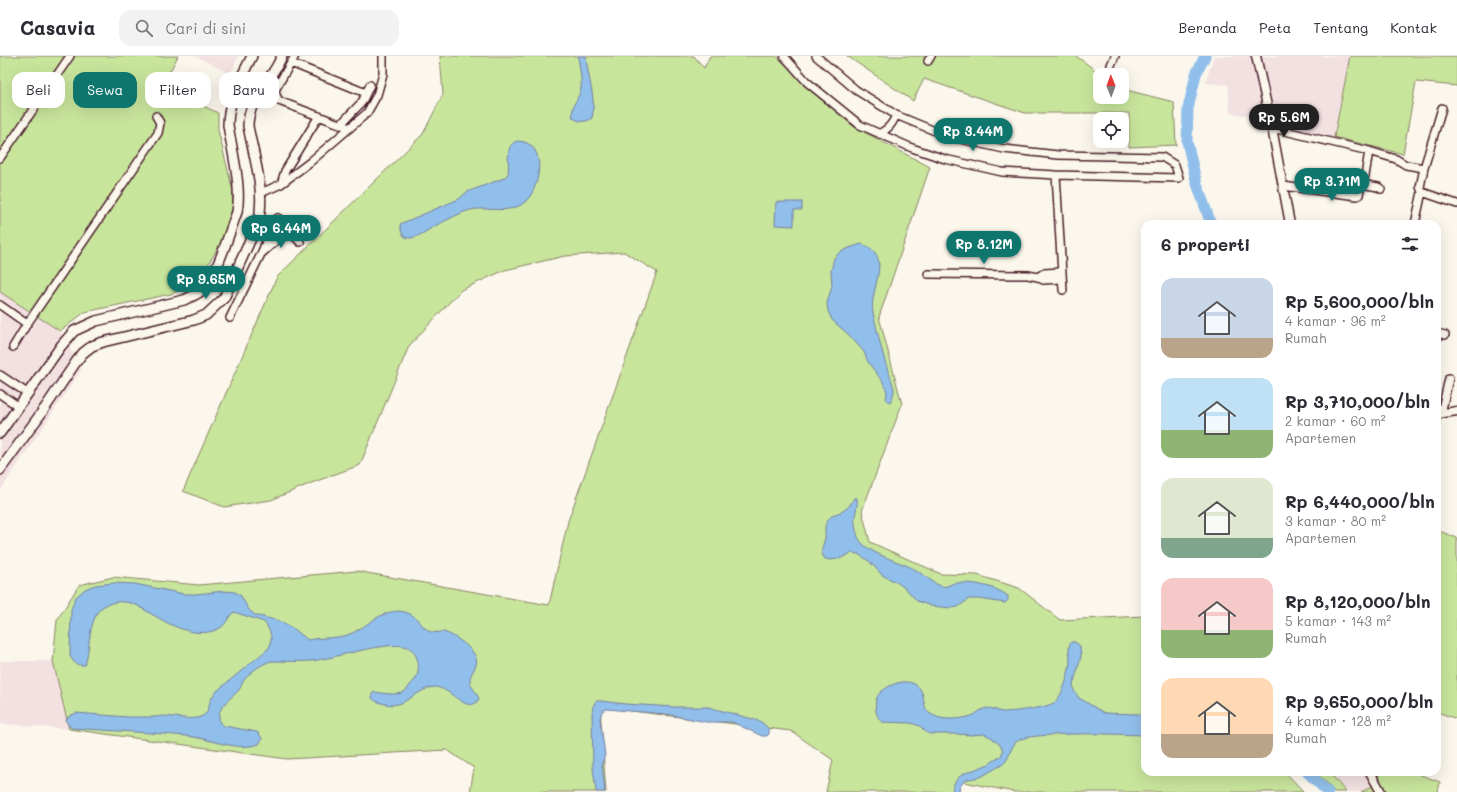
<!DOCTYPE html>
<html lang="id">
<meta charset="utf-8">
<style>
body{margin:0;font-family:Mali,sans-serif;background:#f2f2f3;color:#2b2b33;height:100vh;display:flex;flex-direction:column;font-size:15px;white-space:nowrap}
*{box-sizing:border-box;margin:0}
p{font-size:13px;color:#7c7c81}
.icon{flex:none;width:22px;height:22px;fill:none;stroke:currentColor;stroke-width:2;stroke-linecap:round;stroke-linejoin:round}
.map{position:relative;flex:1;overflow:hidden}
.details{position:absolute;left:1141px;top:164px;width:300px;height:556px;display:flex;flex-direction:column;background:#fff;border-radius:12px;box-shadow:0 4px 16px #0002}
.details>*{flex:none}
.hud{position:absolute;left:12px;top:16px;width:380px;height:36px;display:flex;gap:8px}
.needle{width:26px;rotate:359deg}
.controls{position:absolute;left:1093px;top:12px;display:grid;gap:8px}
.controls a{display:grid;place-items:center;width:36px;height:36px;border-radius:8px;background:#fff;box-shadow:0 4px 16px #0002;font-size:20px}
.price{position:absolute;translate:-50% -34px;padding:0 9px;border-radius:14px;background:#0f766e;color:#fff;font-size:13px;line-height:26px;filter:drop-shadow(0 1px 2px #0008)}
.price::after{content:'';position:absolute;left:50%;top:24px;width:12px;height:9px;margin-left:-6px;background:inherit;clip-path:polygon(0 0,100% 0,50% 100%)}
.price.on{background:#222;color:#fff}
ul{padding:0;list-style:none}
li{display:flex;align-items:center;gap:12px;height:100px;padding:0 20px}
li span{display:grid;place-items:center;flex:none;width:112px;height:80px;border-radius:12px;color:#555}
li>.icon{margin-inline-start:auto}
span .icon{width:48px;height:48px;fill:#fffc;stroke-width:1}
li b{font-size:17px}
h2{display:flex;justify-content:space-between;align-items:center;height:48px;padding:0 20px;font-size:17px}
.pill{padding:0 14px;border-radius:12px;background:#fff;box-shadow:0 4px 16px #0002;font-size:14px;line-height:36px}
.pill.on{background:#0f766e;color:#fff}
header{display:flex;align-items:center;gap:24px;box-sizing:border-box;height:56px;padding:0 20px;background:#fff;border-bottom:1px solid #e1e1e2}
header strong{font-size:19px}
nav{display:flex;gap:22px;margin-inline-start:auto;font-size:14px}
.search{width:280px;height:36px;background:#f2f2f3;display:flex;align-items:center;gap:10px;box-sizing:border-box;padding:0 14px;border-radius:12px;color:#7c7c81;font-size:15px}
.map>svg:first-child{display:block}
.built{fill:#f3e1e2}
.green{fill:#c8e59c;stroke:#898264}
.water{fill:#91bfeb;stroke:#757f9e}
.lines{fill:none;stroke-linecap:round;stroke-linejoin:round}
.river{stroke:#91bfeb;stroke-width:11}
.minor-casing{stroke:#4a1f2b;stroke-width:10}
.tertiary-casing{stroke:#4a1f2b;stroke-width:11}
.secondary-casing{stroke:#4a1f2b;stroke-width:12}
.minor{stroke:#fbf7ec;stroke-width:7}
.tertiary{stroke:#fbf7ec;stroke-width:8}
.secondary{stroke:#fbf7ec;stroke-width:9}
</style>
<header>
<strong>Casavia</strong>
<div class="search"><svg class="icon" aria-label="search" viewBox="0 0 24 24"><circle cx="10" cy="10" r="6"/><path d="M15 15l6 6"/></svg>Cari di sini</div>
<nav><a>Beranda</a><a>Peta</a><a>Tentang</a><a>Kontak</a></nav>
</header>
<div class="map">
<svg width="1457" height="736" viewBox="0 0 1457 736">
<rect width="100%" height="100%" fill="#fbf7ec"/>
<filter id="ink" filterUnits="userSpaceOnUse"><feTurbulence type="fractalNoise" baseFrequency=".025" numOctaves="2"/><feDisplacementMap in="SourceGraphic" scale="8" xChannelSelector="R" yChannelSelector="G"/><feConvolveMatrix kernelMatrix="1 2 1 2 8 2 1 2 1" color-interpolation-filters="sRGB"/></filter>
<g filter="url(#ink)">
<path class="built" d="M 195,0 L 239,0 L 230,18 Z
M 1214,0 L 1350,0 L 1334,81 L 1278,70 L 1273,57 L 1251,60 L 1230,57 L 1228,29 L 1205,27 Z
M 0,236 L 60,275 L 82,313 L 0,435 Z
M 0,605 L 53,605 L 69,673 L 0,668 Z
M 1329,716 L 1377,716 L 1381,726 L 1361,736 L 1346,736 Z"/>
<path class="green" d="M 0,0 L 178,0 L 162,30 L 218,57 L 218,74 L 233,135 L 232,167 L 198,226 L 171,238 L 85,256 L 60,275 L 0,236 Z
M 440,0 L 694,0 L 704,12 L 710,0 L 776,0 L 853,70 L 930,111 L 879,261 L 902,348 L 862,455 L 870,486 L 941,518 L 977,519 L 1019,532 L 1060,564 L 1145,560 L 1145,716 L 1285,716 L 1304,736 L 1014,736 L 959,725 L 959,736 L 826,736 L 833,704 L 791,675 L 600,651 L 606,736 L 470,736 L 474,712 L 447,694 L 287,703 L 69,673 L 53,605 L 57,564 L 79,529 L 113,521 L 199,529 L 356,515 L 549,549 L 568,465 L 657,216 L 624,196 L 565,200 L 505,214 L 461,234 L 409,290 L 360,409 L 314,426 L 271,444 L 224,451 L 183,435 L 277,221 L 423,78 L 443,38 Z
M 847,0 L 1076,0 L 1102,19 L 1100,19 L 1100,41 L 1122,41 L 1122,33 L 1174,46 L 1176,89 L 1129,91 L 1129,57 L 1025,57 L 924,23 L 913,45 Z
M 1350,0 L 1457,0 L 1457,30 L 1416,26 L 1403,98 L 1334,81 Z
M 1437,474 L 1457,482 L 1457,663 L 1437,656 Z
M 1315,716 L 1329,716 L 1346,736 L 1334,736 L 1327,727 Z
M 1377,716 L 1413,716 L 1440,726 L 1438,736 L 1361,736 L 1381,726 Z"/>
<path class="water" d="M 578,0 L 586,0 C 587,19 597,44 592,62 C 585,67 580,66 573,62 C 570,49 579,44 581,32 C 582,22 579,10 578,0 Z
M 517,85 C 548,85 541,131 526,145 C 510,160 487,150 470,154 C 460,157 449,163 439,168 C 432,171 417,183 409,182 C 402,182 401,174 400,168 L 459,143 L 467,136 L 504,122 L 508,118 C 510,106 504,90 517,85 Z
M 776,146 L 802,146 L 802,154 L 794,154 L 794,170 L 775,169 Z
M 861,188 C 896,198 868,234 873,257 C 877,273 880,289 885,305 C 887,314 893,325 894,334 C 894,339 892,342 890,346 L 886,344 L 887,336 L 883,326 L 868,306 L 864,296 L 849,279 L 832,264 L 828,255 L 827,247 L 832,230 L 831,215 L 834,202 L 839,197 L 849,192 Z
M 854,442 L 857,442 C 858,449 856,453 855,460 C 854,467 856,475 858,481 C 865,498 901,505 916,514 C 923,518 934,528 941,530 C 947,532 951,527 956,527 C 973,526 995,530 1008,540 L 1008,544 L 1005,547 L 979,543 L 969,543 L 958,551 L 951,552 L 931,550 L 917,545 L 907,534 L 898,527 L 882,519 L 869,505 L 858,498 L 852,497 L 841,502 L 831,504 L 825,503 C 819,495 823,491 825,482 C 826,476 823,470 828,464 C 836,453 845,461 854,442 Z
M 114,527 L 135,528 L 184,538 L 196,538 L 224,535 L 235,536 L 241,540 L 249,554 L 255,559 L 279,565 L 294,573 L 308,584 C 321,581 338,583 350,578 C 369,570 383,551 405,556 C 419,560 421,572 431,576 C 435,577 439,576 443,576 C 453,578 473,592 476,602 C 479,610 470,616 470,624 C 470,631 477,636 479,643 C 468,661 450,630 434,631 C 416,633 405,653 386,648 C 380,647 376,646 372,642 L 372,638 L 374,636 C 383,637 395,640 404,636 C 407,634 408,632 410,629 C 412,627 414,625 416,622 C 421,612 418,595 407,591 C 389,584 332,603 311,605 C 297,606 284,605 271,605 C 262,608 251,615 245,623 C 242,626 241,631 239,634 C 230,644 215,651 220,667 L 224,670 L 257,676 L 260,679 L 262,683 L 259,688 C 235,696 210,682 186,680 C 149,676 110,675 72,672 L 69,670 L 66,665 L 68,661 L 76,657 L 128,661 L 156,661 C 168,657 197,669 206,657 C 209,653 209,647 211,643 C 213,640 215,637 217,635 L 269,592 C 273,582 271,575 264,566 L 234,556 C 228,560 227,568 220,572 C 200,583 175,572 157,561 C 150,558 143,552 136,549 C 123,543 102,545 96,559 C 88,575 90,592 85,609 C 77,610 73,607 70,599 L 71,554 L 75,542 L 85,533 L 95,529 Z
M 1071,586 L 1075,586 L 1080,590 L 1081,601 L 1073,629 L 1074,635 L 1079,642 L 1104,657 L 1138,658 L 1145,659 L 1145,679 C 1113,678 1081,677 1050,679 C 1040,680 1028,680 1019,684 C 1009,689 1011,705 1000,710 C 994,713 990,716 984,719 C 971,726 965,717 958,736 L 952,736 L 953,730 L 957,723 L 963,718 L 989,708 L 1001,700 L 1003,695 L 1001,690 L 991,681 L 984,678 L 970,679 L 958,678 L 932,678 L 927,677 L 920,670 L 911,667 L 882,666 C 874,660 873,642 881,636 C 892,626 915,619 922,637 C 924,644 924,653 929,657 C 932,659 937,661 940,662 C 951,664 964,663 974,659 C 978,656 982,653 987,652 C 993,652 997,655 1002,656 C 1012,656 1048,652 1055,646 C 1064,638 1070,614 1070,603 C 1070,597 1067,591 1071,586 Z
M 596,645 L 601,645 L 625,648 L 674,651 L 708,651 L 760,665 L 769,673 L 769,678 L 767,680 L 762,680 L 732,666 L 706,666 L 666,658 L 606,653 L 602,655 L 600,663 L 605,699 L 602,707 L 605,736 L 596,736 L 593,712 L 592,658 L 593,650 Z"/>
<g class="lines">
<path class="river" d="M 1205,0 L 1196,18 L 1188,53 L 1187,86 L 1197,128 L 1211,168
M 1307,716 L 1328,736"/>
<defs>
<path id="minor" d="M 295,0 L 275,34 L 276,39 L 279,45 L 350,72
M 784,0 L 807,26 L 860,69 L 912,92 L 945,103 L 1002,116 L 1056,119 L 1179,122 L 1175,109 L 1162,101 L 1058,99 L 1004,93 L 947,80 L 896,59 L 856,34 L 816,0
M 928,5 L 931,0
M 291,7 L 366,37
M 1111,9 L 1115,0
M 340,69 L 362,46 L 370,29
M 1272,72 L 1369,95 L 1396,103 L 1406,109 L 1424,112
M 879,78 C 888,73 892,69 896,59
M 0,102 L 70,0
M 1056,119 L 1063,234
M 1365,120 L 1369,95
M 281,128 L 285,115 L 319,60
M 1283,130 L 1357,140 L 1359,139 L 1361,128 L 1378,131 L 1381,133
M 1422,136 L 1457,148
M 261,137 L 281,128 L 310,106 L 367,57 L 377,39 L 383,18 L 383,0
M 1415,168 L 1422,136 L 1420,131 L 1424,112 L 1442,52
M 261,198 L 288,174
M 928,218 L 1028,219 L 1038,221 L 1043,224 L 1062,223
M 1038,221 L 1044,217 L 1062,216
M 0,249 L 27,268 L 158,77 L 160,67 L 156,60
M 230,262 L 261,198 L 275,164 L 278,162 L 300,186
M 1437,277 L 1445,279
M 13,291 L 27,268
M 0,319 L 27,337
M 0,338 L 18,350
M 1441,358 L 1449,322"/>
<path id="tertiary" d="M 1256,0 L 1272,72 L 1290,168
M 1437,358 L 1457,355
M 1370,716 L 1381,736"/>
<path id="secondary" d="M 0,377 L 61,290 L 74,275 L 96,265 L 184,244 C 190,241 196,239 201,235 C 217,221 229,177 237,156 C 242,131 232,95 228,69 C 228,44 241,22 252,0
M 0,414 L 45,352 L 76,306 L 83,297 L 92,290 L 103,286 L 194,264 L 206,259 L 224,242 L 258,167 C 266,136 254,102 248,70 C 248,42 272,24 282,0"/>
</defs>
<use href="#minor" class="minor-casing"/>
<use href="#tertiary" class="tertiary-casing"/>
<use href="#secondary" class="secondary-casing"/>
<use href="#minor" class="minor"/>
<use href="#tertiary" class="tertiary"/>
<use href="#secondary" class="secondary"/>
</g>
</g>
</svg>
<div class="controls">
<a><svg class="needle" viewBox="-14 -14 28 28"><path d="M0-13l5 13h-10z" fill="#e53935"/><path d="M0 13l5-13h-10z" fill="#7c7c81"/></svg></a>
<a><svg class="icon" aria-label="locate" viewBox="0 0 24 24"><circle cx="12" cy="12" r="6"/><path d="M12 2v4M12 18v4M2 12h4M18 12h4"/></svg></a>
</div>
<b class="price on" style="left:1284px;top:82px">Rp 5.6M</b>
<b class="price" style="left:973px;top:96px">Rp 3.44M</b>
<b class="price" style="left:1332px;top:146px">Rp 3.71M</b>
<b class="price" style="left:281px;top:193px">Rp 6.44M</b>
<b class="price" style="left:984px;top:209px">Rp 8.12M</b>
<b class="price" style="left:206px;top:244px">Rp 9.65M</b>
<div class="hud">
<a class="pill">Beli</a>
<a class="pill on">Sewa</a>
<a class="pill">Filter</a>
<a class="pill">Baru</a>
</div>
<section class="details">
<h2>6 properti<svg class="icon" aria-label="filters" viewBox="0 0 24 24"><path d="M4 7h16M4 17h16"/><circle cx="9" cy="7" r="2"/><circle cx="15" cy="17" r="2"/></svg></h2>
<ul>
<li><span style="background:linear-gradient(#c9d6e8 75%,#b9a48a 0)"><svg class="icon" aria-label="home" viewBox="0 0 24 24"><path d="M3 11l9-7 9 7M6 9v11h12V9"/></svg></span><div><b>Rp 5,600,000/bln</b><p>4 kamar · 96 m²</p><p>Rumah</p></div></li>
<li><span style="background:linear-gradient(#bfe0f5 65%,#8fb573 0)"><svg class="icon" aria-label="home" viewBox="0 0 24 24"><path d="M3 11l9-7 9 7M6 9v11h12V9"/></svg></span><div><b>Rp 3,710,000/bln</b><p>2 kamar · 60 m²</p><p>Apartemen</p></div></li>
<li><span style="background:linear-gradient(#dfe7d0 75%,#7fa58c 0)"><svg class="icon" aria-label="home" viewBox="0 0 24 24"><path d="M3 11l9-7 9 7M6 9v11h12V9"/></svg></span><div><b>Rp 6,440,000/bln</b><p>3 kamar · 80 m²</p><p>Apartemen</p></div></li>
<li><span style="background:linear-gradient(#f6c9c9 65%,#8fb573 0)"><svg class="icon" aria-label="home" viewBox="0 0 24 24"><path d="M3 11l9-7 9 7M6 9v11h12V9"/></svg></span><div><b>Rp 8,120,000/bln</b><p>5 kamar · 143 m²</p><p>Rumah</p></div></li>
<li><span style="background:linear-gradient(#ffd9b3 70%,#b9a48a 0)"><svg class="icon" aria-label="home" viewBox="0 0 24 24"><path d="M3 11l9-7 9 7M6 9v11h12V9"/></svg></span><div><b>Rp 9,650,000/bln</b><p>4 kamar · 128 m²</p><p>Rumah</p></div></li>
</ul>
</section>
</div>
